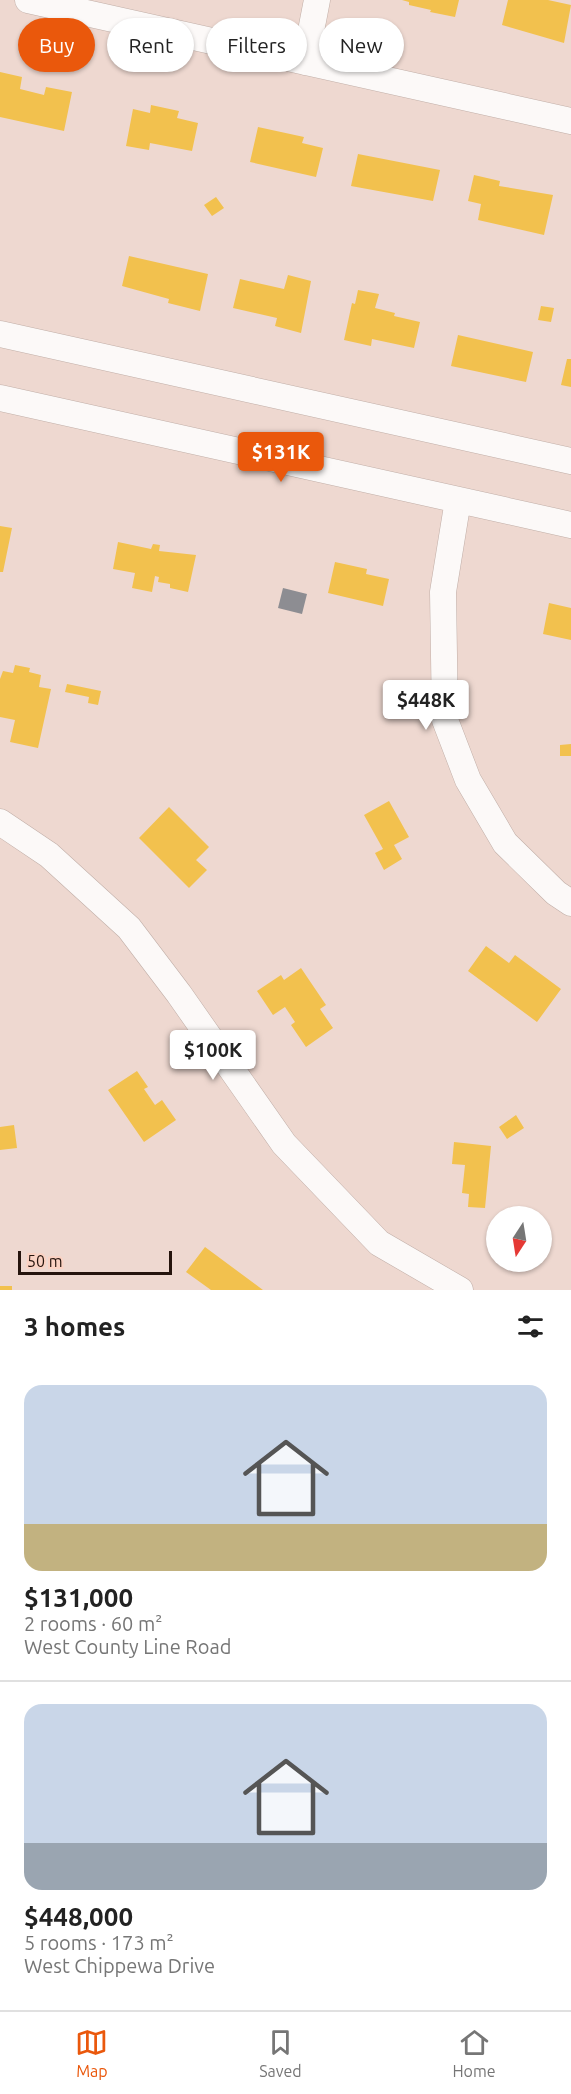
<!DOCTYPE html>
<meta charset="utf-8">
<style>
body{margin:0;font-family:Ubuntu,sans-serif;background:#f6f6f6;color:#222;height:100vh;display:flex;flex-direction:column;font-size:22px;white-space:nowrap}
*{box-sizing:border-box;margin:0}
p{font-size:20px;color:#767676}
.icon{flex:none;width:33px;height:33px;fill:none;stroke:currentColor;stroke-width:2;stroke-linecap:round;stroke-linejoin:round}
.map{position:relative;height:1290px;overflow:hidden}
.panel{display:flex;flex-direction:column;background:#fff;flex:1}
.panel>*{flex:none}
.guide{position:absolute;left:18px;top:18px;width:536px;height:54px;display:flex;gap:12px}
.needle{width:39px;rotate:192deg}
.tools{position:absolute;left:486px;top:1206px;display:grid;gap:12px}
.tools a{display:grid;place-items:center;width:66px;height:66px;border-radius:50%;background:#fff;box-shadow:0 2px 4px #0004;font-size:30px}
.scale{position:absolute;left:18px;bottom:15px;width:154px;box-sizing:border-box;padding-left:6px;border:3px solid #25140d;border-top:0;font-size:16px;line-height:21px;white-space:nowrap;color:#25140d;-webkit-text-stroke:4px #fbd2c3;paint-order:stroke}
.price{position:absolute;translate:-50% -51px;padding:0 14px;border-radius:6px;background:#fff;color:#222;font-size:20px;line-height:39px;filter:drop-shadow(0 2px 3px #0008)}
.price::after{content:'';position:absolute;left:50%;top:36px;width:18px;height:14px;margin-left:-9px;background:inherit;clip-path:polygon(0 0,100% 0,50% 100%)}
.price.active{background:#ea580c;color:#fff}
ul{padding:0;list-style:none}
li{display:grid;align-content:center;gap:12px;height:318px;padding:0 24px}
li+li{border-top:2px solid #e0e0e0}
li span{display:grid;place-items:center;height:186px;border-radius:18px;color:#555}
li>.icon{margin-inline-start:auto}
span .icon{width:108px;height:108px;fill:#fffc;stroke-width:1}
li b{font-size:26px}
h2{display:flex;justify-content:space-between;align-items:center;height:72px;padding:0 24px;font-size:26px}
.chip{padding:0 21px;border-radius:27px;background:#fff;box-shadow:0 2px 4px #0004;font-size:21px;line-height:54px}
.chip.active{background:#ea580c;color:#fff}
.menu{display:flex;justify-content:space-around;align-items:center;height:84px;border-top:2px solid #e0e0e0;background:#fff;font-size:16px;color:#767676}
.menu a{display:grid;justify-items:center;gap:3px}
.menu .active{color:#ea580c}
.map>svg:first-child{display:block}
.homes{fill:#f2c14e}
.industry{fill:#8d8d92}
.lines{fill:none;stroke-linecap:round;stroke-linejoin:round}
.minor-casing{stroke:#c0aea7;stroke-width:27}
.minor{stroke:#fcf9f8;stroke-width:26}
</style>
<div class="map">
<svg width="571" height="1290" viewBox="0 0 571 1290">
<rect width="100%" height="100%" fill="#eed8d0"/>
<path class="homes" d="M 402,0 L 459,0 L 455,17 L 430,12 L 431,10 L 409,5 L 409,2 Z
M 508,0 L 548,0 L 571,5 L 564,43 L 502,25 Z
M 0,72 L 22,77 L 20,89 L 44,95 L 46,87 L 72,92 L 64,131 L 0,117 Z
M 151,105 L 179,111 L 177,118 L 198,123 L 192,151 L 150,143 L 149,150 L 126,146 L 133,109 L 150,113 Z
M 258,127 L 304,137 L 302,143 L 323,148 L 316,177 L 250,162 Z
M 358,154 L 440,170 L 433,201 L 351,186 Z
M 474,175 L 500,181 L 499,186 L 553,195 L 544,235 L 478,220 L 481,204 L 468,201 Z
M 216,197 L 224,208 L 212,216 L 204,205 Z
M 129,256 L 208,274 L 200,311 L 168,303 L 169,299 L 122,286 Z
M 288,275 L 311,281 L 301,333 L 275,326 L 277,318 L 233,308 L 240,279 L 284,289 Z
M 358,290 L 379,294 L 375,308 L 395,313 L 394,316 L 420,322 L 414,348 L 372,339 L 371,346 L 344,340 L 352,303 L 355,304 Z
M 541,306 L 554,308 L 551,322 L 538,320 Z
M 458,335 L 533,352 L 526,382 L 451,366 Z
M 567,359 L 571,359 L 571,387 L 561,385 Z
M 0,526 L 12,528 L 3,572 L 0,572 Z
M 118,542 L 151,549 L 153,544 L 160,545 L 159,551 L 196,555 L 188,592 L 170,588 L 170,584 L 158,582 L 159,577 L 155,576 L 152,592 L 132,588 L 135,573 L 113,569 Z
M 335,562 L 367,569 L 366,574 L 389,579 L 383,606 L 328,593 Z
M 549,603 L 571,608 L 571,640 L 543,634 Z
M 15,665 L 30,668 L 29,672 L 41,675 L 39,687 L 51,689 L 38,748 L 10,742 L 15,720 L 0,717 L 0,679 L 3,671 L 13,673 Z
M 67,684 L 101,691 L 98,705 L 88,703 L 89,697 L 65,692 Z
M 571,744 L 571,756 L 560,756 L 560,745 Z
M 389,801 L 409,837 L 394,845 L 402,859 L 384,870 L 375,853 L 383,849 L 364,815 Z
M 169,807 L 209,847 L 196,860 L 207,870 L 189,888 L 139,838 Z
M 486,946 L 509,963 L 515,955 L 561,989 L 537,1022 L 468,971 Z
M 301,968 L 326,1005 L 320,1009 L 333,1028 L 306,1047 L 291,1025 L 295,1022 L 285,1007 L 273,1015 L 257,991 L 281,975 L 284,980 Z
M 137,1071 L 148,1087 L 144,1089 L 155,1105 L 162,1100 L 176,1120 L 144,1142 L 108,1090 Z
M 516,1115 L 524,1128 L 507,1139 L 499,1127 Z
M 14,1125 L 17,1148 L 0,1150 L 0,1127 Z
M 454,1142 L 491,1146 L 485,1208 L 468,1207 L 469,1194 L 462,1193 L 465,1165 L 452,1164 Z
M 205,1247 L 263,1290 L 211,1290 L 186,1272 Z
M 0,1286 L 12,1286 L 12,1290 L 0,1290 Z"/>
<path class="industry" d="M 283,588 L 307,594 L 302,614 L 278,608 Z"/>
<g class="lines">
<defs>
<path id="minor" d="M 28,0 L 571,121
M 305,62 L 317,0
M 0,334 L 571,461
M 0,398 L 571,525
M 458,500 L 443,592 L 445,720 L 468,780 L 505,843 L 556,893 L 571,903
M 0,822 L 49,855 L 129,928 L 179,994 L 284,1144 L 379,1243 L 460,1290"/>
</defs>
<use href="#minor" class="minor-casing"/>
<use href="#minor" class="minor"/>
</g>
</svg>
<div class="tools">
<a><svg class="needle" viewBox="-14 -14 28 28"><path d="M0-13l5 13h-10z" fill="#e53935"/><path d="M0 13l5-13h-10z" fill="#767676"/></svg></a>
</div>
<div class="scale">50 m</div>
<b class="price active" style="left:281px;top:483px">$131K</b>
<b class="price" style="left:426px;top:731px">$448K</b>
<b class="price" style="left:213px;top:1081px">$100K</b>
<div class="guide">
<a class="chip active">Buy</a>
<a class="chip">Rent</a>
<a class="chip">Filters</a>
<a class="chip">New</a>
</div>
</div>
<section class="panel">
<h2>3 homes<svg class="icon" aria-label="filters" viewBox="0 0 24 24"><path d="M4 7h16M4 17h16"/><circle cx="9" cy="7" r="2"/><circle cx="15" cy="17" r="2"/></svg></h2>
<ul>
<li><span style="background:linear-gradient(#c9d6e8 75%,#c2b280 0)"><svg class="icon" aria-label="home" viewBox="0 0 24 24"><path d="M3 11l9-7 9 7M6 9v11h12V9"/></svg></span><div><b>$131,000</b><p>2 rooms · 60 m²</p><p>West County Line Road</p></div></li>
<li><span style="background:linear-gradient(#c9d6e8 75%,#9aa5b1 0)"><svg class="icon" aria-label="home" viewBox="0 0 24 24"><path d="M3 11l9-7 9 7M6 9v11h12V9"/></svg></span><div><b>$448,000</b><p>5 rooms · 173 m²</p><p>West Chippewa Drive</p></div></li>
</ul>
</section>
<nav class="menu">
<a class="active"><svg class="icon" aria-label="map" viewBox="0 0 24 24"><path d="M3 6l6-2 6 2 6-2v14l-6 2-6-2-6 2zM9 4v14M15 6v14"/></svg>Map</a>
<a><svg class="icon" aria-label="saved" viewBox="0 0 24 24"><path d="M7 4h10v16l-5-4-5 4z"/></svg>Saved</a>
<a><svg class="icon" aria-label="home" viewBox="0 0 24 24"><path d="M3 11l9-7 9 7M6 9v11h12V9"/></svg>Home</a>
</nav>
